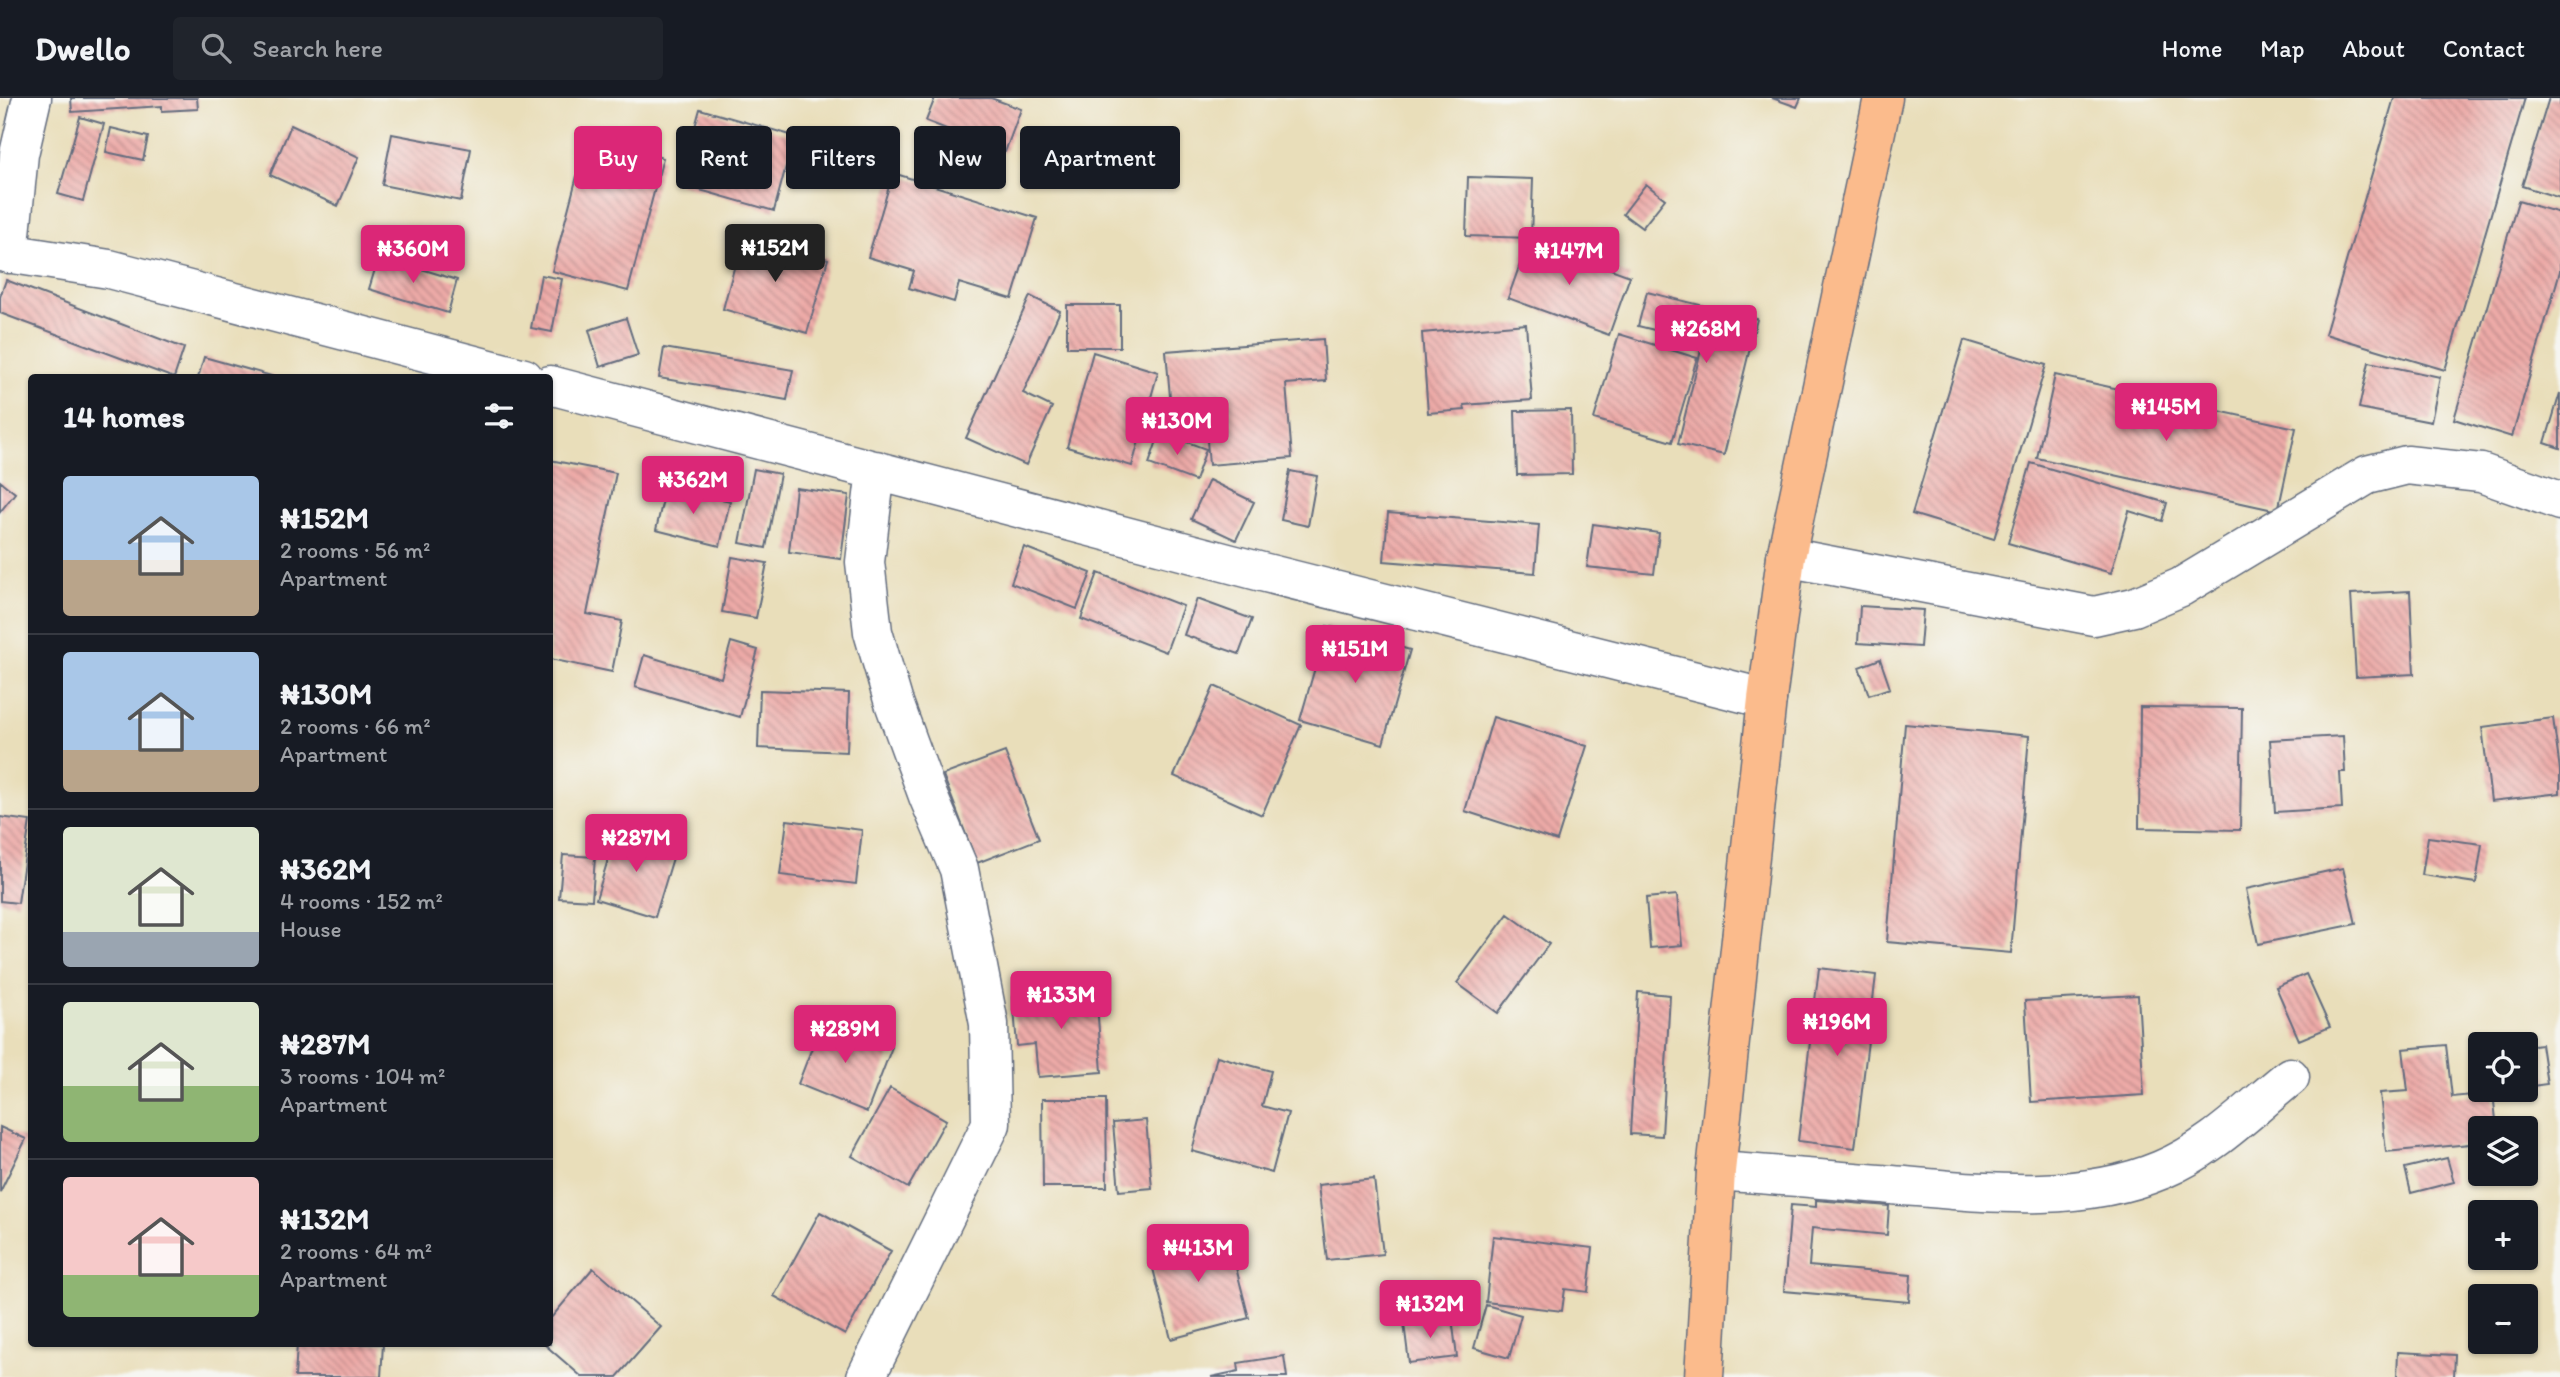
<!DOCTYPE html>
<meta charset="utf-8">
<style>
body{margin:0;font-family:Itim,sans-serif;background:#20242c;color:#f1f3f6;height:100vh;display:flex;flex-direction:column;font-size:26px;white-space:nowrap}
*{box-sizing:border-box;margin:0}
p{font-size:23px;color:#9ea1a6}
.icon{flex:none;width:38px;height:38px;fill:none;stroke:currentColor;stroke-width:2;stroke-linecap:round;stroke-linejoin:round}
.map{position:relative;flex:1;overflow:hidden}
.drawer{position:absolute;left:28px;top:276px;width:525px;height:973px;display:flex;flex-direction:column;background:#171b24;border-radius:7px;box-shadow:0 2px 5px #0004}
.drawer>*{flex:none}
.top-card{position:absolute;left:574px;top:28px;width:665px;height:63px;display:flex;gap:14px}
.buttons{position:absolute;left:2468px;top:934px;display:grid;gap:14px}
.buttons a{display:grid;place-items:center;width:70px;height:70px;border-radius:7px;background:#171b24;box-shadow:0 2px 5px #0004;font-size:35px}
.price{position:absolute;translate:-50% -60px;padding:0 16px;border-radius:7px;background:#db2777;color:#fff;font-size:23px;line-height:46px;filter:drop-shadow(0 2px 4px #0008)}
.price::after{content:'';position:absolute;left:50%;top:42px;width:21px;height:16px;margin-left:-10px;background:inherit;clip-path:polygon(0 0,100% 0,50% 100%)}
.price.current{background:#222;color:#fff}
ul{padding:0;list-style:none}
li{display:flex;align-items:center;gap:21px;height:175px;padding:0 35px}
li+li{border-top:2px solid #363941}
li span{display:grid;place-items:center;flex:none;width:196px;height:140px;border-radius:7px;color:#555}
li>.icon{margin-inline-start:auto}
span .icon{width:84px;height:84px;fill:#fffc;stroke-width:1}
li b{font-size:30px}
h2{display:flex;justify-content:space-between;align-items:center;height:84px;padding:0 35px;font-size:30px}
.pill{padding:0 24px;border-radius:7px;background:#171b24;box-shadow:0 2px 5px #0004;font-size:24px;line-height:63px}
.pill.current{background:#db2777;color:#fff}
header{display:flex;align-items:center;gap:42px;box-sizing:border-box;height:98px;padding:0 35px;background:#171b24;border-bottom:2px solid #363941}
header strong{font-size:33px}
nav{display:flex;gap:38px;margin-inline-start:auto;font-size:24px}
.search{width:490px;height:63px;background:#20242c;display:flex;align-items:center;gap:18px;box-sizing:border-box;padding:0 24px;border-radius:7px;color:#9ea1a6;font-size:26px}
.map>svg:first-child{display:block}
.building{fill:url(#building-back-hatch)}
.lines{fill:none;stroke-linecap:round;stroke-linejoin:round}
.minor-casing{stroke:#636c7e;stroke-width:41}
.major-casing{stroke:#636c7e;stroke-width:41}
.minor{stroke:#fff;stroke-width:38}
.major{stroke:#fbbb8c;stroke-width:38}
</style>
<header>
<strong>Dwello</strong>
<div class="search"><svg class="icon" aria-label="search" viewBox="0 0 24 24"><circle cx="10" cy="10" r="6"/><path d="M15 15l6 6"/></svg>Search here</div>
<nav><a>Home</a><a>Map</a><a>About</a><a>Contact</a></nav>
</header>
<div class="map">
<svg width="2560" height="1279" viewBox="0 0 2560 1279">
<defs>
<pattern id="building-back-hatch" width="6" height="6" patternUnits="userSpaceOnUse" patternTransform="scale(1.75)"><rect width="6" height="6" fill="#edaaa7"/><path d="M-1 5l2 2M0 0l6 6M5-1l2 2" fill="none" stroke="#bf8b8b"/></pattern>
</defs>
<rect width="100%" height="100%" fill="#f6f6f2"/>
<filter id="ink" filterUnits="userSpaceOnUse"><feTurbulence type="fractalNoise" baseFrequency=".0143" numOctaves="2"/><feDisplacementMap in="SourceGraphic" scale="14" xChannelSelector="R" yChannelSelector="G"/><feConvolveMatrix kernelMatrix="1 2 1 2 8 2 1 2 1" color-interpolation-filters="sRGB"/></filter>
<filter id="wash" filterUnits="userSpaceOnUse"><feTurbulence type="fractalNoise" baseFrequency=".00686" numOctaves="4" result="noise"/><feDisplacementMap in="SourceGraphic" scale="28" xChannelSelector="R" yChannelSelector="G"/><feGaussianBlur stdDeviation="1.57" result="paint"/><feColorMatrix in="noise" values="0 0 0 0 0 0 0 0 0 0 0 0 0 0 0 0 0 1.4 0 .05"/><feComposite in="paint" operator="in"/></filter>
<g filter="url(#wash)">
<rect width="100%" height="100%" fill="#e9deba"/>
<g id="blocks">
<path class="building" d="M 71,0 L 197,0 L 198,11 L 162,13 L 162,8 L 72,14 Z
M 935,0 L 991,0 L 1021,11 L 1005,54 L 926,23 Z
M 1772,0 L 1801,0 L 1797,9 Z
M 2394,0 L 2525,0 L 2445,272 L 2325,236 Z
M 2549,0 L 2560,0 L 2560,100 L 2522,88 Z
M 700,11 L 794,38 L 774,113 L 679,86 Z
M 80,19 L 104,26 L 83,103 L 58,96 Z
M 291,27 L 359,59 L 338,108 L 270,77 Z
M 111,30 L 148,39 L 143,62 L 106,54 Z
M 392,36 L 471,51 L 461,103 L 382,87 Z
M 587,40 L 663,60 L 628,193 L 552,173 Z
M 893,75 L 1037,120 L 1012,201 L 959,185 L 954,204 L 909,190 L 914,173 L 868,159 Z
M 1468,79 L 1533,81 L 1531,140 L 1466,138 Z
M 1646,86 L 1665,101 L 1642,130 L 1623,116 Z
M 2518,103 L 2560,115 L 2560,173 L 2512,339 L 2454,321 Z
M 743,137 L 828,161 L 807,235 L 723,211 Z
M 1529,141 L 1630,178 L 1609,237 L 1508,200 Z
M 379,158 L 457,182 L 448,215 L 369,191 Z
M 541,177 L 562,181 L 552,234 L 531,230 Z
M 6,182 L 184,250 L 174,280 L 0,215 L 0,199 Z
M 1647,194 L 1757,221 L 1724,357 L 1678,346 L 1703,244 L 1638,228 Z
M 1030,198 L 1060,213 L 1023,295 L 1052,309 L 1026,367 L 966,340 Z
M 1067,207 L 1120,207 L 1120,249 L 1067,249 Z
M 626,220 L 638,257 L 600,269 L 589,232 Z
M 1526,226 L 1532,302 L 1464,307 L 1465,312 L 1428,315 L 1422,235 Z
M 1619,236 L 1697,260 L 1672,344 L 1594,321 Z
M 1323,241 L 1326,283 L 1286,286 L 1292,360 L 1209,367 L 1206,330 L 1173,333 L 1166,253 Z
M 1964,242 L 2046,267 L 1994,441 L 1912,416 Z
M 664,250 L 793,272 L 787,302 L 659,280 Z
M 1093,254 L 1158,274 L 1132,368 L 1067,349 Z
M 204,259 L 275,279 L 275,280 L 198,280 Z
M 2369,264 L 2440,279 L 2431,324 L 2359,310 Z
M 2055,277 L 2296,330 L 2278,413 L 2037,360 Z
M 2560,295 L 2560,350 L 2545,345 Z
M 1571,312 L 1572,376 L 1517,377 L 1515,313 Z
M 1160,334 L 1206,351 L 1195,383 L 1149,366 Z
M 550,362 L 616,375 L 587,516 L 622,523 L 612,574 L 550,561 Z
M 2031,365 L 2167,405 L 2162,423 L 2129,413 L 2111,475 L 2008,445 Z
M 754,371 L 780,376 L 766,450 L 740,445 Z
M 1290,373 L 1317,378 L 1308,428 L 1281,422 Z
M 1209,382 L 1254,404 L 1236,442 L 1191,421 Z
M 0,383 L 15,395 L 0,414 Z
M 666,388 L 730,403 L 720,448 L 656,432 Z
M 796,390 L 849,397 L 841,461 L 789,454 Z
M 1388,415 L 1539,427 L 1535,475 L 1384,463 Z
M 1593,426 L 1659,435 L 1654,476 L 1587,469 Z
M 1024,449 L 1091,475 L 1077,511 L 1011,485 Z
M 732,459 L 767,465 L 756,520 L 722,514 Z
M 1098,475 L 1183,508 L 1166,554 L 1081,521 Z
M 2410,493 L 2414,576 L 2356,579 L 2351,496 Z
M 1197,501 L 1252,521 L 1239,556 L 1184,537 Z
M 1860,508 L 1923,512 L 1920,549 L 1858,545 Z
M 1327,528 L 1410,552 L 1383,646 L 1300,622 Z
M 731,544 L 758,552 L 740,619 L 635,589 L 644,557 L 721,580 Z
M 1880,561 L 1890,590 L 1869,597 L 1859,569 Z
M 1214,588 L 1301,627 L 1262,717 L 1174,678 Z
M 760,592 L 849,595 L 847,654 L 758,650 Z
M 2140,609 L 2242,610 L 2240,732 L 2139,730 Z
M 1493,619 L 1587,648 L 1557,743 L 1465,713 Z
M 2553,620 L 2560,672 L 2560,695 L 2491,703 L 2482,629 Z
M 1905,626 L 2029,638 L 2011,855 L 1887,844 Z
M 2343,638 L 2345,674 L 2340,674 L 2342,710 L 2275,714 L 2270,642 Z
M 1005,654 L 1039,741 L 977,765 L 943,677 Z
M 0,719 L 30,723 L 18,805 L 0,803 Z
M 787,722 L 862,732 L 856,786 L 780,777 Z
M 617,732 L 676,750 L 655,819 L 596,801 Z
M 2428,739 L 2482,746 L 2476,785 L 2422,777 Z
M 563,757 L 595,759 L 592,802 L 559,800 Z
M 2343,770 L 2356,826 L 2258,846 L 2246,791 Z
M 1677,797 L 1682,847 L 1650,850 L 1646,800 Z
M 1508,816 L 1549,846 L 1498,915 L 1457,885 Z
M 1819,870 L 1876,877 L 1855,1050 L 1798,1043 Z
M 2306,876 L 2330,929 L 2299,942 L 2276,889 Z
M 1096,892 L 1102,974 L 1038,979 L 1035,946 L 1017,948 L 1013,898 Z
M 1638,894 L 1670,897 L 1662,1038 L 1630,1036 Z
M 2138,897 L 2144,997 L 2031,1004 L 2025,903 Z
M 823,921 L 892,949 L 867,1014 L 798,986 Z
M 2541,946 L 2547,986 L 2525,989 L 2525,948 Z
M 2446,947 L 2452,999 L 2493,995 L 2497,1031 L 2480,1031 L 2480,1045 L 2386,1054 L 2380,995 L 2408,993 L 2403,951 Z
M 1217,958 L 1271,973 L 1262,1008 L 1288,1015 L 1272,1075 L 1192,1053 Z
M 890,990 L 946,1022 L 908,1090 L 852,1058 Z
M 1042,1001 L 1106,1001 L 1107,1089 L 1043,1089 Z
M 1146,1022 L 1152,1090 L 1119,1093 L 1113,1025 Z
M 0,1029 L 26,1041 L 0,1094 Z
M 2447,1060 L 2454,1084 L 2411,1095 L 2405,1070 Z
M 1374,1081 L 1383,1156 L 1327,1162 L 1318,1087 Z
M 1816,1102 L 1889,1108 L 1887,1137 L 1812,1130 L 1809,1168 L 1911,1177 L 1909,1204 L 1784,1193 L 1791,1107 L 1816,1109 Z
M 820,1114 L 891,1153 L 845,1237 L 774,1198 Z
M 1226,1131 L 1249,1220 L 1171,1241 L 1148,1151 Z
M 1493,1138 L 1593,1150 L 1588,1194 L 1565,1191 L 1562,1213 L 1486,1204 Z
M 593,1170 L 661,1229 L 617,1279 L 582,1279 L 544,1246 L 550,1246 L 550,1221 Z
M 1486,1207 L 1521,1217 L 1509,1260 L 1474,1250 Z
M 1452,1220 L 1457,1259 L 1409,1265 L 1404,1225 Z
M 297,1246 L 383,1246 L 381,1279 L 295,1279 Z
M 2398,1254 L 2455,1257 L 2454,1279 L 2397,1279 Z
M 1284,1258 L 1287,1279 L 1211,1279 L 1239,1273 L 1238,1265 Z"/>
</g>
</g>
<g filter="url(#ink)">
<use href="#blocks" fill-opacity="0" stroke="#636c7e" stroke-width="2"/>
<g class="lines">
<defs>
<path id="minor" d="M 0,154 L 109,171 L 524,280
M 9,156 L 19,56 L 32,0
M 550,287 L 1262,474 L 1767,601
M 1786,459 L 2094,518 L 2134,509 L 2181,489 L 2367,377 L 2407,367 L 2481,375 L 2560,403
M 1716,1073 C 1775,1077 1833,1082 1892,1087 C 1979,1094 2078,1107 2161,1072 C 2210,1052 2250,1011 2290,979
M 866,1279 L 991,1026 L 989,926 L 959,771 L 928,698 L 893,602 L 873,534 L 865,464 L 876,372"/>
<path id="major" d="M 1704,1279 L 1716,1073 L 1767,601 L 1786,459 L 1883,0"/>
</defs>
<use href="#minor" class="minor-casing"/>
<use href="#major" class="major-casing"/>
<use href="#minor" class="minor"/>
<use href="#major" class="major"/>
</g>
</g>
</svg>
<div class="buttons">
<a><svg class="icon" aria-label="locate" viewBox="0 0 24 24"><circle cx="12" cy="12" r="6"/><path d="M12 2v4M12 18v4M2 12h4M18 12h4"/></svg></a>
<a><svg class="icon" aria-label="layers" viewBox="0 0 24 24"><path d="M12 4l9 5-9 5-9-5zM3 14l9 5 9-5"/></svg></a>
<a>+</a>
<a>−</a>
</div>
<b class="price current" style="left:775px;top:186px">₦152M</b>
<b class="price" style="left:413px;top:187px">₦360M</b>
<b class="price" style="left:1569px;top:189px">₦147M</b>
<b class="price" style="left:1706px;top:267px">₦268M</b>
<b class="price" style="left:2166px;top:345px">₦145M</b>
<b class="price" style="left:1177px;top:359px">₦130M</b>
<b class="price" style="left:693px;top:418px">₦362M</b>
<b class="price" style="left:1355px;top:587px">₦151M</b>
<b class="price" style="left:636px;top:776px">₦287M</b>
<b class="price" style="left:1061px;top:933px">₦133M</b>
<b class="price" style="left:1837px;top:960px">₦196M</b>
<b class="price" style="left:845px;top:967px">₦289M</b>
<b class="price" style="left:1198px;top:1186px">₦413M</b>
<b class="price" style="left:1430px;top:1242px">₦132M</b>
<div class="top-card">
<a class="pill current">Buy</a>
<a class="pill">Rent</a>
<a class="pill">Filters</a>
<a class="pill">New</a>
<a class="pill">Apartment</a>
</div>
<section class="drawer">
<h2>14 homes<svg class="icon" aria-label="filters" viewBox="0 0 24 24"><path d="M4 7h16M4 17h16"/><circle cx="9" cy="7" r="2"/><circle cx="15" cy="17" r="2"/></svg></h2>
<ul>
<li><span style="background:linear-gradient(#a9c7e8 60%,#b9a48a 0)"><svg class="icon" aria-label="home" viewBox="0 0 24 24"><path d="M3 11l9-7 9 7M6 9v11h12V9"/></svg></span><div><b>₦152M</b><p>2 rooms · 56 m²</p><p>Apartment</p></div></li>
<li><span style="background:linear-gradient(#a9c7e8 70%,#b9a48a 0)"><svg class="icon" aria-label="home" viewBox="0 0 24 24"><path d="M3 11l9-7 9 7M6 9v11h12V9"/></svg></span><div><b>₦130M</b><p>2 rooms · 66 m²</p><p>Apartment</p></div></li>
<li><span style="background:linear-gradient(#dfe7d0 75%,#9aa5b1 0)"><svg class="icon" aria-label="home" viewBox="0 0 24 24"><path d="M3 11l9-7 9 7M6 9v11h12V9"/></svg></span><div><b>₦362M</b><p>4 rooms · 152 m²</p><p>House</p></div></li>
<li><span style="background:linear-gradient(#dfe7d0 60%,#8fb573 0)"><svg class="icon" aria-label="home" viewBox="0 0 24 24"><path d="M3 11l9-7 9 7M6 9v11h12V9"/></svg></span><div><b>₦287M</b><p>3 rooms · 104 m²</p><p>Apartment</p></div></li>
<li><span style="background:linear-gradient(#f6c9c9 70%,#8fb573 0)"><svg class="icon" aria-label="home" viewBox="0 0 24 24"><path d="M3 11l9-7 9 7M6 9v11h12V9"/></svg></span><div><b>₦132M</b><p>2 rooms · 64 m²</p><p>Apartment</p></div></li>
</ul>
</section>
</div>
